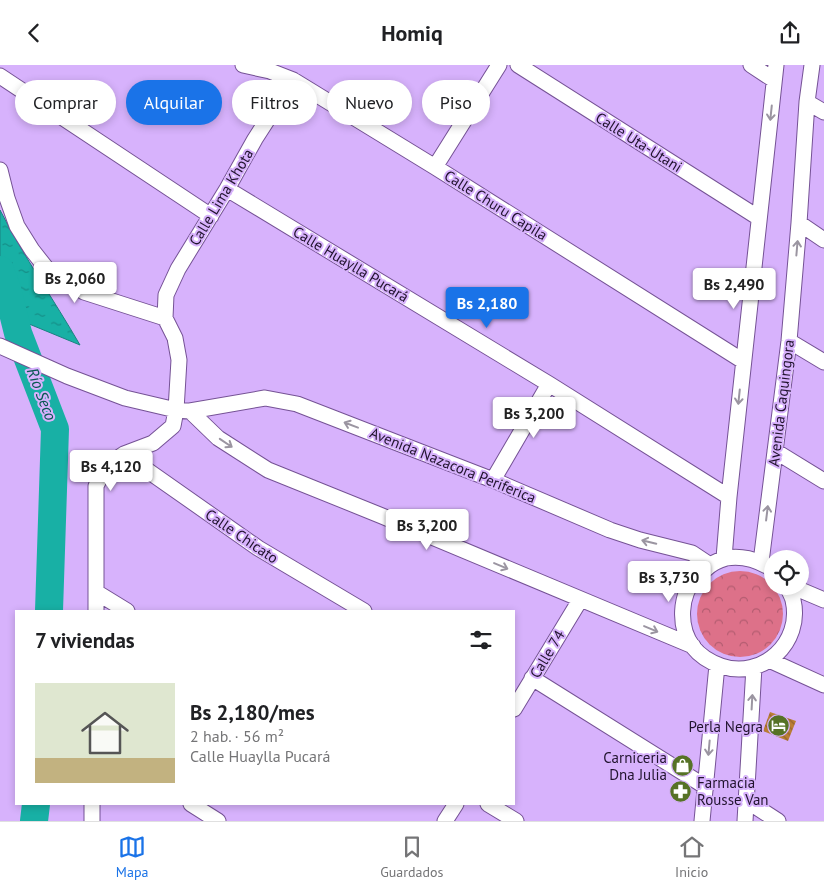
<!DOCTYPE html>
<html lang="es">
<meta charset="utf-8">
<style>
body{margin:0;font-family:"PT Sans",sans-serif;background:#f6f6f6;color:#202124;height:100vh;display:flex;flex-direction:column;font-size:19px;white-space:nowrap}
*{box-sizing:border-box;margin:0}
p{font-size:16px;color:#757577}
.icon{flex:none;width:28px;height:28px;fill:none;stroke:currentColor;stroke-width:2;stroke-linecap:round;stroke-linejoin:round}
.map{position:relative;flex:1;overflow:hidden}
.sheet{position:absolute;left:15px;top:545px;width:500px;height:195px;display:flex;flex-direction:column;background:#fff;border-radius:0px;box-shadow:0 2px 8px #0003}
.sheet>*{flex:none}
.guide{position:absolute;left:15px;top:15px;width:500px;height:45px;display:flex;gap:10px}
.buttons{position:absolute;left:764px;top:485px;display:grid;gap:10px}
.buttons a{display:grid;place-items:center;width:45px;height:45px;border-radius:50%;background:#fff;box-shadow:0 2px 8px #0003;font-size:25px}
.price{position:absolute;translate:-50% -42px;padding:0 11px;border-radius:5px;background:#fff;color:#222;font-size:16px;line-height:32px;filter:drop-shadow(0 1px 2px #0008)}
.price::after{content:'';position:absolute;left:50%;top:30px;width:15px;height:11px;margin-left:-8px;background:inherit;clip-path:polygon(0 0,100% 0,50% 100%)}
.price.selected{background:#1a73e8;color:#fff}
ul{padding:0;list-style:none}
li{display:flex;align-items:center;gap:15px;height:125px;padding:0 20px}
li+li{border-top:1px solid #e0e0e0}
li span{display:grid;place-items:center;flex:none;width:140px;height:100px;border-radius:0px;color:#555}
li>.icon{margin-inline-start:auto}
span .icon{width:60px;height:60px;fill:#fffc;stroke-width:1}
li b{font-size:21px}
h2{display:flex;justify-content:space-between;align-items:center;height:60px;padding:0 20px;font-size:21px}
.tag{padding:0 18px;border-radius:22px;background:#fff;box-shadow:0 2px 8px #0003;font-size:18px;line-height:45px}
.tag.selected{background:#1a73e8;color:#fff}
header{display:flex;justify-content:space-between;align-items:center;height:65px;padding:0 20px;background:#fff;font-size:22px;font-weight:700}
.tab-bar{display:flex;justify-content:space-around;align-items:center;height:70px;border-top:1px solid #e0e0e0;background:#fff;font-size:14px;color:#757577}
.tab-bar a{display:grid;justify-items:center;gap:2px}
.tab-bar .selected{color:#1a73e8}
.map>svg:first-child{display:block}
.park{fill:url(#park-crowns)}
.water{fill:url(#water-ripples);stroke:#1b8181}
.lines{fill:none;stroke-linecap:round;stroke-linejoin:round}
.river{stroke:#18b0a5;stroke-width:28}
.building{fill:url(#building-back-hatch)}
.minor-casing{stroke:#755295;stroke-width:17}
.minor{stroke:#fff;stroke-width:15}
.oneway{stroke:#9b95a1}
.labels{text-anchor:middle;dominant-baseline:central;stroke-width:4;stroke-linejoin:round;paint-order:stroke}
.street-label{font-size:15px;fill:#21132e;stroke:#d7b2fc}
.poi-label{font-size:15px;fill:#21132e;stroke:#d7b2fc;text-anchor:end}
.water-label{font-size:16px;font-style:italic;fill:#095853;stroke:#d7b2fc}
</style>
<header><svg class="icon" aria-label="back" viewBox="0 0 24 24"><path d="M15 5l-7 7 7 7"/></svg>Homiq<svg class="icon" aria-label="share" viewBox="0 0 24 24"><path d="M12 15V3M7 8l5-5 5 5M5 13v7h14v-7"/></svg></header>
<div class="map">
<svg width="824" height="756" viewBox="0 0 824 756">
<defs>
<pattern id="park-crowns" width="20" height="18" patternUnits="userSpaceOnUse" patternTransform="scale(1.25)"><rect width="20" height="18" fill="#dd7189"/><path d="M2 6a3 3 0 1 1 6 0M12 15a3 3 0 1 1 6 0" fill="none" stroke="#b35c70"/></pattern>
<pattern id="water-ripples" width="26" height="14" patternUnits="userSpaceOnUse" patternTransform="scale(1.25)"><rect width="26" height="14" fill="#18b0a5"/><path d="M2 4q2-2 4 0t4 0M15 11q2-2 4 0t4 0" fill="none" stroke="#158e87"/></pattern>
<pattern id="building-back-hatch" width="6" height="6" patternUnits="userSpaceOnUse" patternTransform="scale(1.25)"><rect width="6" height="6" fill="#ba7d34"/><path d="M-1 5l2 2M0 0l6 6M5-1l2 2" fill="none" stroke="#97652c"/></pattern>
</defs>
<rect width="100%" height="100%" fill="#d7b2fc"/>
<path class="park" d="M697 549a43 43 0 1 1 86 0a43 43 0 1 1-86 0Z"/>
<path class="water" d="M 0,145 C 24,192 54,235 80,280 L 0,247 Z"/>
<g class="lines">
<path class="river" d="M 0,205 L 7,224 L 18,268 L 55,364 L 49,546
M 34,756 L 36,739"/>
</g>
<path class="building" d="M 770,647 L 796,656 L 788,676 L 763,666 Z"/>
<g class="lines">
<defs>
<path id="minor" d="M 243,0 L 270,6 L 293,15 L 435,102 L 743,296
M 518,0 L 759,153
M 751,0 L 774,15
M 0,11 L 211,151
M 807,37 L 824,47
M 435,102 L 499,0
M 0,105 L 7,133 L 17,161 L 32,185 L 47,204 L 84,227 L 165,253 L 175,273 L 179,295 L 176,345 L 173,361 L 153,378 L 124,389 L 106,401 L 96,421 L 96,546
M 227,124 L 549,319 L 729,432
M 799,158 L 824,175
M 165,253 L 166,230 L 178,204 L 227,124 L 255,74 L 293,15
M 789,276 L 824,297
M 0,281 L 67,311 L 125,333 L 176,345 L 190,346 L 265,333 L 297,339 L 493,415 L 610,465 L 640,475 L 692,488 L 710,500
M 190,346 L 218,373 L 268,405 L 382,451 L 693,581
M 775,386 L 824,416
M 124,389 L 258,483 L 364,546
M 493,415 L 549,319
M 724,493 L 729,432 L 776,0
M 761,497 L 789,276 L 799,158 L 807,37 L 812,0
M 772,504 C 758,495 743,490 726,493 C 719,495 711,499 706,504 C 703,506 699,508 697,511 C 679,530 678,562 693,582 C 700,591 710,597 721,601 C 762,615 803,578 793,535 C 792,531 789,526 787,521
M 791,521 L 824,535
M 96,527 L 127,546
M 769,595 L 824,620
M 532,613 L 706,722
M 514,644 L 580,535
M 747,736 L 778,756
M 191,739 L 218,756
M 488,739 L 516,756
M 92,756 L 92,739
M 445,756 L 456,739
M 702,756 L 717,600
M 745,756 L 754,602"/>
</defs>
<use href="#minor" class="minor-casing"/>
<use href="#minor" class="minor"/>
</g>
<defs><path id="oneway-shaft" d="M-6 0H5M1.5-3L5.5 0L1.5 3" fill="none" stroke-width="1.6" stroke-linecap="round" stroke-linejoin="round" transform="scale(1.25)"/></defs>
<g class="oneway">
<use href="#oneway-shaft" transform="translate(771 48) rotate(96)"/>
<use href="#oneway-shaft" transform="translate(797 183) rotate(-85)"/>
<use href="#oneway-shaft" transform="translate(739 332) rotate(96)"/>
<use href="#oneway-shaft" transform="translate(351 360) rotate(-159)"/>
<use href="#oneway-shaft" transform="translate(226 378) rotate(34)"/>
<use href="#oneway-shaft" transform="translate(767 448) rotate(-83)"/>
<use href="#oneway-shaft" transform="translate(649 477) rotate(-166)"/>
<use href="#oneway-shaft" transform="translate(501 501) rotate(23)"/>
<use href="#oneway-shaft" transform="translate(651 564) rotate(23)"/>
<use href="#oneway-shaft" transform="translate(752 637) rotate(-87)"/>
<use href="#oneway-shaft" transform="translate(709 683) rotate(95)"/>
</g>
<defs>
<symbol id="hotel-disc" viewBox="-11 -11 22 22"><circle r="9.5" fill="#567226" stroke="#d7b2fc"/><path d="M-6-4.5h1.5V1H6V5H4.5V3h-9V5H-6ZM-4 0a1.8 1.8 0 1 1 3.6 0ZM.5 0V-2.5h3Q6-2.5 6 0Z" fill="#fff"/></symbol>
<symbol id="shop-disc" viewBox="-11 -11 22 22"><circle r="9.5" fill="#567226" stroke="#d7b2fc"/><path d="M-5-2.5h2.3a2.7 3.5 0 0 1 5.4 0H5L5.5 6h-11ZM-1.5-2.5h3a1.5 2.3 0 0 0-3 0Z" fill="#fff"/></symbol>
<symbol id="pharmacy-disc" viewBox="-11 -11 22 22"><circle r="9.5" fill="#567226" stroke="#d7b2fc"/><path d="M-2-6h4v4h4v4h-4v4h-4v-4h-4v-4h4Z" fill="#fff"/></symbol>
</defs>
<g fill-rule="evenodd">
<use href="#hotel-disc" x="766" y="648" width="25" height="25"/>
<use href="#shop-disc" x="670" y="688" width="25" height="25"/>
<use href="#pharmacy-disc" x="668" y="714" width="25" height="25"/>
</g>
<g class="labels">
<g class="street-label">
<text transform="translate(639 77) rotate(32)">Calle Uta-Utani</text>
<text transform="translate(221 132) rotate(-59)">Calle Lima Khota</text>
<text transform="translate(496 140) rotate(32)">Calle Churu Capila</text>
<text transform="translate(351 199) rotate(31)">Calle Huaylla Pucará</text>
<text transform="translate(781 338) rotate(-83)">Avenida Caquingora</text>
<text transform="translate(453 400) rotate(22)">Avenida Nazacora Periferica</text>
<text transform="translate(242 471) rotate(34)">Calle Chicato</text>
<text transform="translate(547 589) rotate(-59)">Calle 74</text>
</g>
<g class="poi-label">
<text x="763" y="661">Perla Negra</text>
<text x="667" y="692">Carniceria<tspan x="667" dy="17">Dna Julia</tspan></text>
<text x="697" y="717" text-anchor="start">Farmacia<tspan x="697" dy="17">Rousse Van</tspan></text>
</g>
<g class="water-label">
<text transform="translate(42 329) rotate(69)">Río Seco</text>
</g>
</g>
</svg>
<div class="buttons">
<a><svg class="icon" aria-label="locate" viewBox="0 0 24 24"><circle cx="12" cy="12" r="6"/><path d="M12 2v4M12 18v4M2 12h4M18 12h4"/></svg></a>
</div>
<b class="price" style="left:75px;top:239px">Bs 2,060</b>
<b class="price" style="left:734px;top:245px">Bs 2,490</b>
<b class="price selected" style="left:487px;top:264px">Bs 2,180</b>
<b class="price" style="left:534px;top:374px">Bs 3,200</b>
<b class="price" style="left:111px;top:427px">Bs 4,120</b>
<b class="price" style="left:427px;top:486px">Bs 3,200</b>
<b class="price" style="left:669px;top:538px">Bs 3,730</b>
<div class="guide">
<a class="tag">Comprar</a>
<a class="tag selected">Alquilar</a>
<a class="tag">Filtros</a>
<a class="tag">Nuevo</a>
<a class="tag">Piso</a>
</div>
<section class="sheet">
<h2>7 viviendas<svg class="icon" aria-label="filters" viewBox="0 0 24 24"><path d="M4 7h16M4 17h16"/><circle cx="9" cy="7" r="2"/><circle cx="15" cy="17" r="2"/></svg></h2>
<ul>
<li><span style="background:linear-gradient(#dfe7d0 75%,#c2b280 0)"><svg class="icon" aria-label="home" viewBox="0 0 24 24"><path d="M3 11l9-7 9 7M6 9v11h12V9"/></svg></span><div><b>Bs 2,180/mes</b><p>2 hab. · 56 m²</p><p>Calle Huaylla Pucará</p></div></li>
</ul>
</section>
</div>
<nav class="tab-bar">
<a class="selected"><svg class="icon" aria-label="map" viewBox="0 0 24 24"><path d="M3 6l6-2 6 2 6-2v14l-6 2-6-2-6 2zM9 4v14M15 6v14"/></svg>Mapa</a>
<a><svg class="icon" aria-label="saved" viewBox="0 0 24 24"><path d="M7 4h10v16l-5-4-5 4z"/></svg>Guardados</a>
<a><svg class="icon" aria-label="home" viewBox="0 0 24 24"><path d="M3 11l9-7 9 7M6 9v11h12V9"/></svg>Inicio</a>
</nav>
